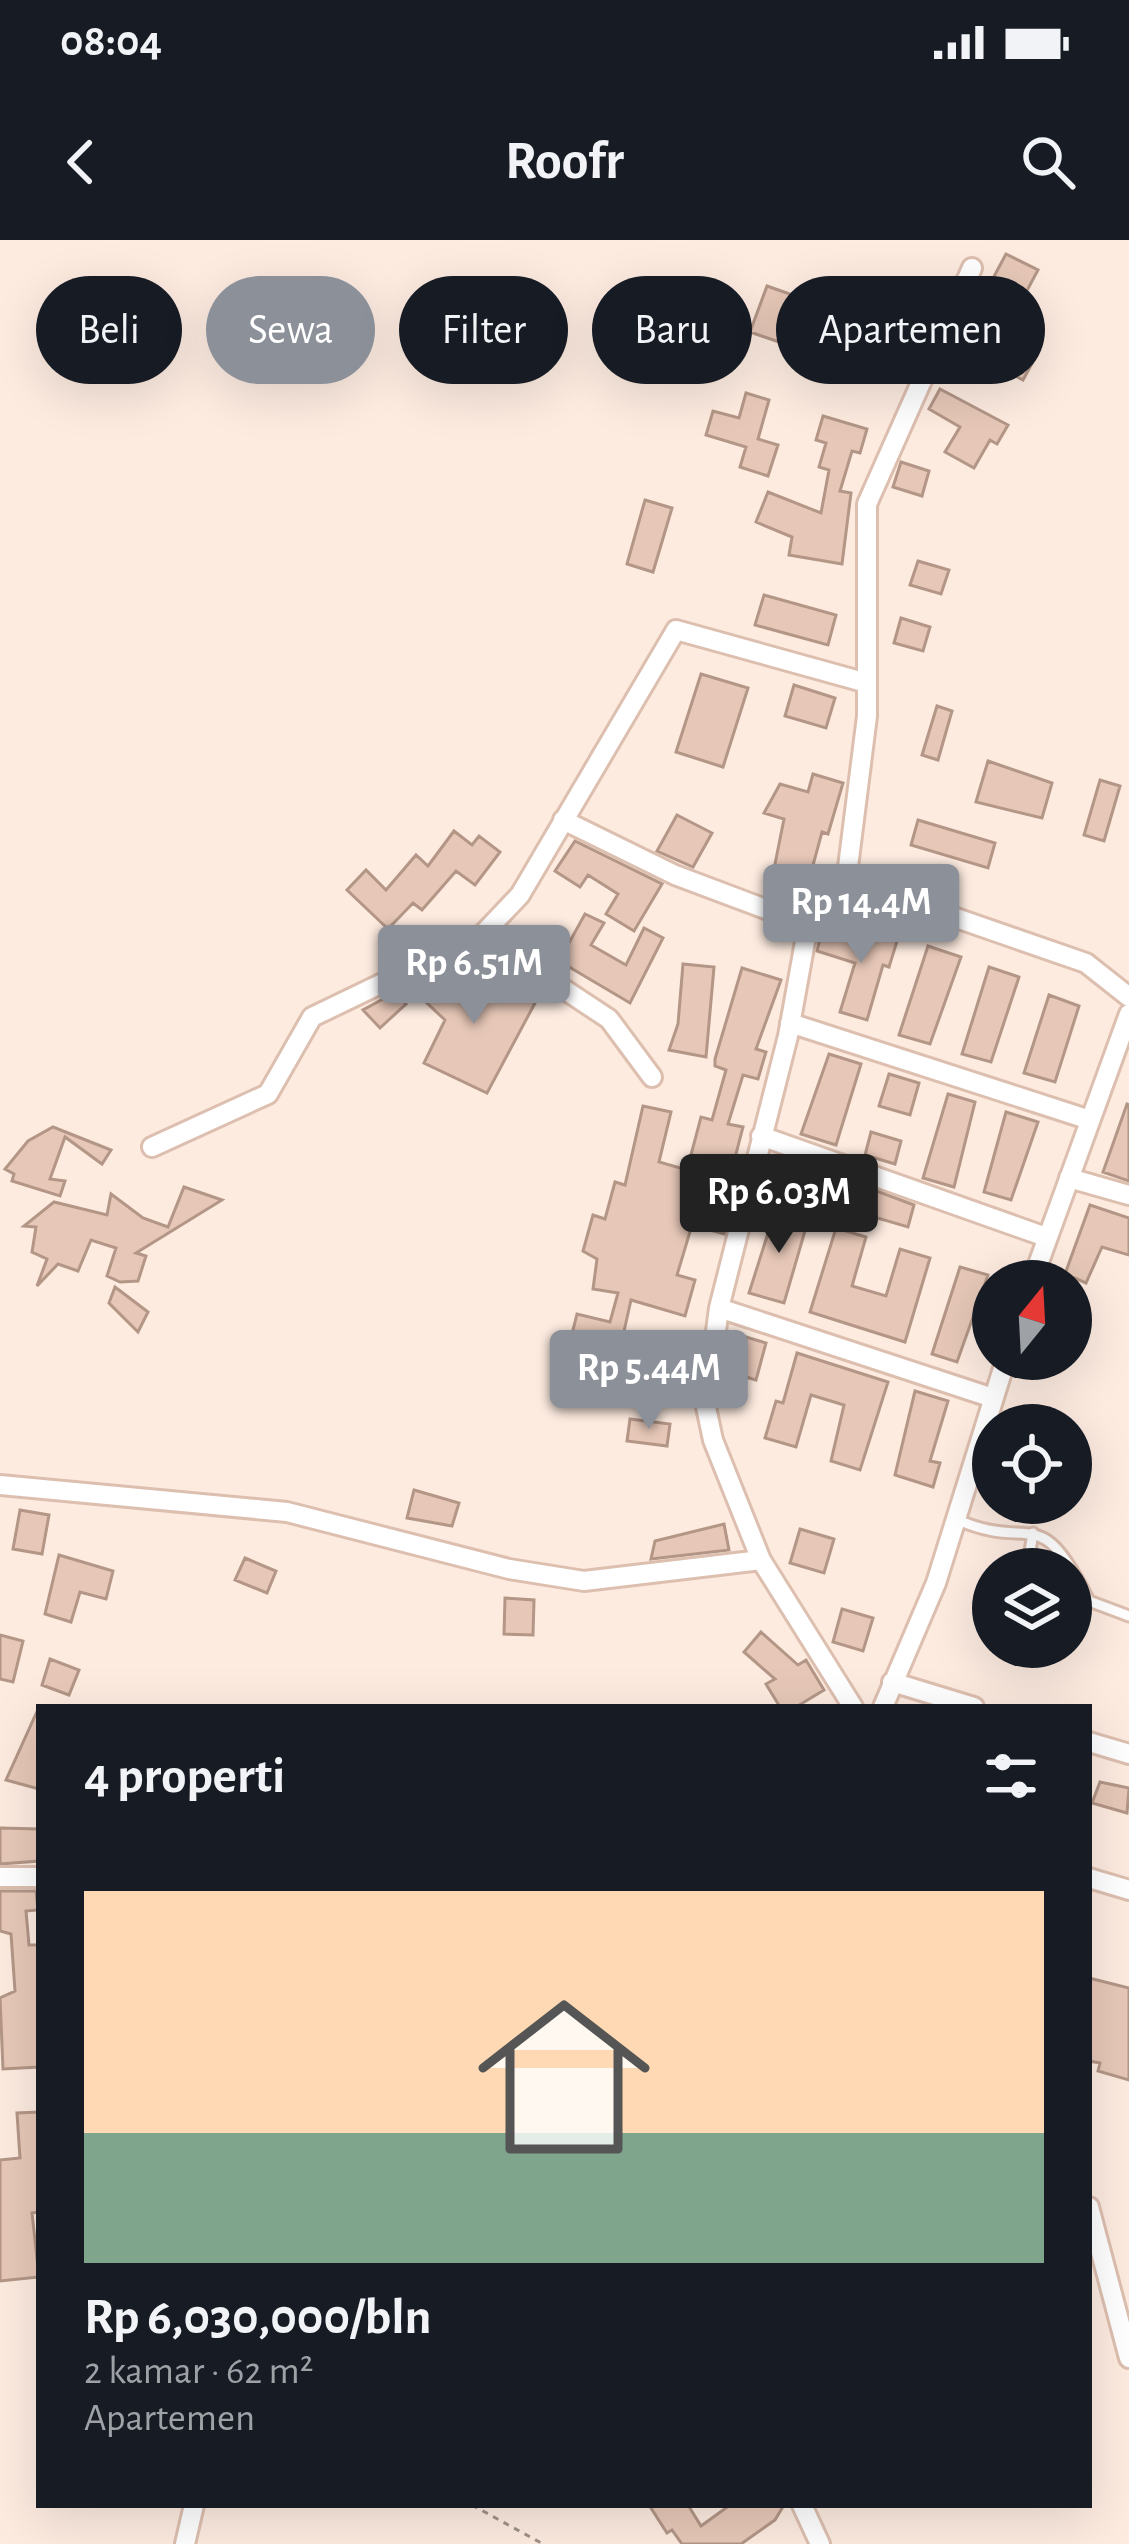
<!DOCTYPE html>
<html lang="id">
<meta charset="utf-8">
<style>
body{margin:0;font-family:"Alegreya Sans",sans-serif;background:#242831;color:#f1f3f6;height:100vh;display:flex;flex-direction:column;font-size:45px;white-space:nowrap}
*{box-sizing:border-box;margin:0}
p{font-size:39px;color:#9ea1a6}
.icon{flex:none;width:66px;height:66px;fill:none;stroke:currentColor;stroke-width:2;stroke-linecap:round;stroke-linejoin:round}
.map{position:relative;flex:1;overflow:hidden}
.side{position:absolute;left:36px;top:1464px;width:1056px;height:804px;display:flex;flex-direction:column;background:#171b24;border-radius:0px;box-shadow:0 12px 48px #0002}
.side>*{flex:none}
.banner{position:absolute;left:36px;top:36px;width:1059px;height:108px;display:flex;gap:24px}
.needle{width:78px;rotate:18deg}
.tools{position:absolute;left:972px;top:1020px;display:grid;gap:24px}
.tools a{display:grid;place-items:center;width:120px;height:120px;border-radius:50%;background:#171b24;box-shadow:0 12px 48px #0002;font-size:60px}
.price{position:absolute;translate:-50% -102px;padding:0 27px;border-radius:12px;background:#8c9099;color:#fff;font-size:39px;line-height:78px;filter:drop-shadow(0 3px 6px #0008)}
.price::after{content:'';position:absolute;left:50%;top:72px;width:36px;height:27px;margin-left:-18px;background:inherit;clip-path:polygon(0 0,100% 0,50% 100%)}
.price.selected{background:#222;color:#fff}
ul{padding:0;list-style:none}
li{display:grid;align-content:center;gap:24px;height:636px;padding:0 48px}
li span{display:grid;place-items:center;height:372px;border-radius:0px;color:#555}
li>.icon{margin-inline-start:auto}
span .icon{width:216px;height:216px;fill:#fffc;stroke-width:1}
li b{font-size:51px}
h2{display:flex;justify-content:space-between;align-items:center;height:144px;padding:0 48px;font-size:51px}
.pill{padding:0 42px;border-radius:54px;background:#171b24;box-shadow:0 12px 48px #0002;font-size:42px;line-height:108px}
.pill.selected{background:#8c9099;color:#fff}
.status{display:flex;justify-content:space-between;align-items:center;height:84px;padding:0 60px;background:#171b24;direction:ltr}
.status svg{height:33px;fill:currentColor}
header{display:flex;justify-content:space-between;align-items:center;height:156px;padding:0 48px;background:#171b24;font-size:54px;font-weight:700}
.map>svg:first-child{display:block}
.building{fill:#e7c8b8;stroke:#b39686;stroke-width:3}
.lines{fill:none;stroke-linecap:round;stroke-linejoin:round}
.lane-casing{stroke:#ddbfaf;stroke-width:15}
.street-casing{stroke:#ddbfaf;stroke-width:24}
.path{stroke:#a09288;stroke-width:3;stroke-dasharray:6 6;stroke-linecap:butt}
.lane{stroke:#fff;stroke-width:9}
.street{stroke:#fff;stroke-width:18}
</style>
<div class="status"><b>08:04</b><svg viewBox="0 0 49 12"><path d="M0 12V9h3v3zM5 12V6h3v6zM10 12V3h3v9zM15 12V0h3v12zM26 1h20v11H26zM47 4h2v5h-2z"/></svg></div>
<header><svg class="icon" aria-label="back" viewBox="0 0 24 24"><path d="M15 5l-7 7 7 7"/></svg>Roofr<svg class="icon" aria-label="search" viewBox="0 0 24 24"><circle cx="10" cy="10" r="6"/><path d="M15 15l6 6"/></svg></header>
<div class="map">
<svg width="1129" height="2304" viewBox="0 0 1129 2304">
<rect width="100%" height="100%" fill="#fdebe0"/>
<path class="building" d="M 1006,14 L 1038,30 L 1015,73 L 983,57 Z
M 767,46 L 801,58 L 785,104 L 750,92 Z
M 973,83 L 1036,116 L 1023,140 L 960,106 Z
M 940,149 L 1008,185 L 997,204 L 990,200 L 974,228 L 945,212 L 960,187 L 929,169 Z
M 746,153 L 769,160 L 758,199 L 778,205 L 768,236 L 740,227 L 746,207 L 706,195 L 713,171 L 739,178 Z
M 823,176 L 867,189 L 860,213 L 852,211 L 840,251 L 851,253 L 842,324 L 789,315 L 792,297 L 756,282 L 768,252 L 821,273 L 829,230 L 819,227 L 826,203 L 816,200 Z
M 901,222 L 929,231 L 922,256 L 893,247 Z
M 645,260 L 672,268 L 653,332 L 627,324 Z
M 918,321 L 949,330 L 941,354 L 910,345 Z
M 764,355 L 836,375 L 828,405 L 755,385 Z
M 901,378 L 930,387 L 923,411 L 894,403 Z
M 701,434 L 748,448 L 723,527 L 676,512 Z
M 794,445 L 835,458 L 826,488 L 785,476 Z
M 937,466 L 952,471 L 938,520 L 922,515 Z
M 988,521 L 1052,543 L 1042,578 L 976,562 Z
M 813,534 L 843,543 L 828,594 L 822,592 L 812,629 L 804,627 L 794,662 L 769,654 L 784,579 L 764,573 L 780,544 L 808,552 Z
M 1100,540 L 1120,546 L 1104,601 L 1084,595 Z
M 677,575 L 712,593 L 693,627 L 657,611 Z
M 918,580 L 995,603 L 988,628 L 911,605 Z
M 454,591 L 472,605 L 479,596 L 500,612 L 475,645 L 456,631 L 422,670 L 413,663 L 388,689 L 347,650 L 366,630 L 386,650 L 416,615 L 428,626 Z
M 575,601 L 662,644 L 634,691 L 606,674 L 618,654 L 588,635 L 580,647 L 555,631 Z
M 585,674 L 604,683 L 591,705 L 626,725 L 644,688 L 663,698 L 630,763 L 559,721 Z
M 866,687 L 898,698 L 889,727 L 883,725 L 867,780 L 840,772 L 855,723 L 817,711 L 822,691 L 861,704 Z
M 928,706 L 961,717 L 930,804 L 899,795 Z
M 683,724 L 714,727 L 706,817 L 669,810 L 678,784 Z
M 989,727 L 1019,737 L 991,822 L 962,814 Z
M 742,728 L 781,740 L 756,809 L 766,812 L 758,839 L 743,835 L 728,884 L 743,887 L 730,937 L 709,931 L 699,964 L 729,973 L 724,994 L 692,985 L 677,1035 L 695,1040 L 685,1076 L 631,1060 L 618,1118 L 569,1106 L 577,1074 L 610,1082 L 618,1053 L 593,1049 L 597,1019 L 583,1011 L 593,975 L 605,979 L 615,942 L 625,945 L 643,866 L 671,872 L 659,922 L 687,930 L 701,877 L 712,880 L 726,830 L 715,826 L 715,819 Z
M 471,729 L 535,763 L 487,853 L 424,823 L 445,780 L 413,750 L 437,732 L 459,753 Z
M 396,752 L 406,764 L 380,788 L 363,770 Z
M 1049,755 L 1079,766 L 1055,842 L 1024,833 Z
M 829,814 L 861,824 L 836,905 L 801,894 Z
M 889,834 L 919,843 L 910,875 L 879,866 Z
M 948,854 L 975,862 L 954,947 L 923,938 Z
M 1127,864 L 1129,865 L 1129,941 L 1103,932 Z
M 1006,872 L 1038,882 L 1011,960 L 984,952 Z
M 53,887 L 111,910 L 102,924 L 65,897 L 50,939 L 65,941 L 60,956 L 12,941 L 14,934 L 5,929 L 28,901 Z
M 871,892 L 901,901 L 895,924 L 865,915 Z
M 184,947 L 222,960 L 136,1013 L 146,1016 L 138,1041 L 120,1042 L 107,1036 L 116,1008 L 91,1000 L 78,1031 L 58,1024 L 37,1046 L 47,1019 L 32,1012 L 36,987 L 24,986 L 54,962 L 107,975 L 111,954 L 143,978 L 168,987 Z
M 874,950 L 914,965 L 908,987 L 867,975 Z
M 1090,965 L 1129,978 L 1129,1015 L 1102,1007 L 1086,1043 L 1065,1034 Z
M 776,968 L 809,977 L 784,1063 L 749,1053 Z
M 836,988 L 866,997 L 852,1046 L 886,1056 L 900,1009 L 930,1018 L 905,1102 L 810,1072 Z
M 960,1027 L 988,1035 L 957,1122 L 932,1114 Z
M 115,1047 L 148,1072 L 138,1092 L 109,1063 Z
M 736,1094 L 766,1103 L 756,1140 L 726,1131 Z
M 797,1113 L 888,1142 L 860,1230 L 831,1221 L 844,1165 L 811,1155 L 796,1207 L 765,1198 L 776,1161 L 783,1163 Z
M 915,1151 L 948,1161 L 930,1221 L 940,1223 L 933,1247 L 895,1235 Z
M 630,1179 L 670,1184 L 667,1206 L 627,1201 Z
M 414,1250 L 459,1263 L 452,1286 L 407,1278 Z
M 20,1270 L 49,1275 L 42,1314 L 13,1309 Z
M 724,1284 L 729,1310 L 651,1319 L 655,1301 Z
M 800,1289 L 834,1299 L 824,1333 L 790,1323 Z
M 59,1315 L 113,1331 L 106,1359 L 80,1352 L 71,1382 L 45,1374 Z
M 245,1318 L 276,1331 L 267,1353 L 235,1340 Z
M 505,1358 L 534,1360 L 533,1395 L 504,1394 Z
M 842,1369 L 873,1378 L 863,1411 L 833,1402 Z
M 761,1392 L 798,1425 L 806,1420 L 824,1450 L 796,1467 L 780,1467 L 766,1444 L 775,1439 L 744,1412 Z
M 0,1395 L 23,1401 L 13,1442 L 0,1439 Z
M 50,1419 L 79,1430 L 69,1455 L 42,1445 Z
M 39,1467 L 39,1549 L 6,1540 Z
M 1100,1542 L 1129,1548 L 1127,1573 L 1092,1563 Z
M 0,1588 L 39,1589 L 39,1621 L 0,1624 Z
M 0,1651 L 36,1651 L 38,1670 L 26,1671 L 29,1705 L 39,1705 L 39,1827 L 3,1829 L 0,1758 L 15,1751 L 11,1694 L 0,1691 Z
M 1089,1738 L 1129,1748 L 1129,1840 L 1098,1831 L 1100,1823 L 1089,1821 Z
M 39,1872 L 39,1972 L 32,1973 L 39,2037 L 0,2041 L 0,1920 L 20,1918 L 17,1873 Z
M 649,2265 L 688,2265 L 701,2286 L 730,2265 L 784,2265 L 775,2280 L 741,2304 L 682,2304 L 672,2290 L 667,2293 Z"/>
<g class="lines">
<defs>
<path id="lane" d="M 956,1279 C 1033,1314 1038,1258 1089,1361 L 1129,1376
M 1027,1329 L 1033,1293"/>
<path id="street" d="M 972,28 L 867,264 L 867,476 L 847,635 L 864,646 L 1086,723 L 1129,757
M 563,580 L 675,635 L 808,685
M 847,635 L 817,661 L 808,685 L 788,796 L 719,1068 L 706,1167 L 713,1200 L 761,1320 L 853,1467
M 482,695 L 609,779 L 652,837
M 790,783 L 1090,880
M 761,896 L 1046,997
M 152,907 L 268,854 L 312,777 L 482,695 L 520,655 L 676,390 L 867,443
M 1069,938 L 1129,955
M 1032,1041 L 1129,774
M 719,1068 L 993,1158
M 0,1245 L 287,1272 L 509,1329 L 584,1341 L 761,1320
M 892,1442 L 974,1467
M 883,1467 L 936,1343 L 1006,1119
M 1089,1502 L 1129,1514
M 0,1637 L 39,1637
M 1089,1638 L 1129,1650
M 1089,1967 L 1129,2118
M 802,2265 L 820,2304
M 185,2304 L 194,2265"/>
</defs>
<use href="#lane" class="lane-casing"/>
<use href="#street" class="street-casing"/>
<path class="path" d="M 472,2265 L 543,2304"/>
<use href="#lane" class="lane"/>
<use href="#street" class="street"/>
</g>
</svg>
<div class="tools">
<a><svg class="needle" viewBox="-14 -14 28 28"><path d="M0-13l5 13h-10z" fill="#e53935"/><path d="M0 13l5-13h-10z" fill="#9ea1a6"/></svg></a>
<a><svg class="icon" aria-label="locate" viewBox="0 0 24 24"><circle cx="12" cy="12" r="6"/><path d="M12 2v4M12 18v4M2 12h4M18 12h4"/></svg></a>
<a><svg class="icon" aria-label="layers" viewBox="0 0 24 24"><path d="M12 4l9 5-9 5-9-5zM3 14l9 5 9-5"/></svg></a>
</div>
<b class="price" style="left:861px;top:726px">Rp 14.4M</b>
<b class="price" style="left:474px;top:787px">Rp 6.51M</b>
<b class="price selected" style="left:779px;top:1016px">Rp 6.03M</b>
<b class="price" style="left:649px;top:1192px">Rp 5.44M</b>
<div class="banner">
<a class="pill">Beli</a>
<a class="pill selected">Sewa</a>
<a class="pill">Filter</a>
<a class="pill">Baru</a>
<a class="pill">Apartemen</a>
</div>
<section class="side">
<h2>4 properti<svg class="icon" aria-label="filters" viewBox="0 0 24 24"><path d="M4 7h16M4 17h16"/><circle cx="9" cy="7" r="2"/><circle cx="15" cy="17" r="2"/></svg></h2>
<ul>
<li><span style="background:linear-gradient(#ffd9b3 65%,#7fa58c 0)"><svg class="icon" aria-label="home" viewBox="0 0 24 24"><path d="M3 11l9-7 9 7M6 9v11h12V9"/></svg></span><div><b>Rp 6,030,000/bln</b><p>2 kamar · 62 m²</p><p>Apartemen</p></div></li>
</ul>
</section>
</div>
